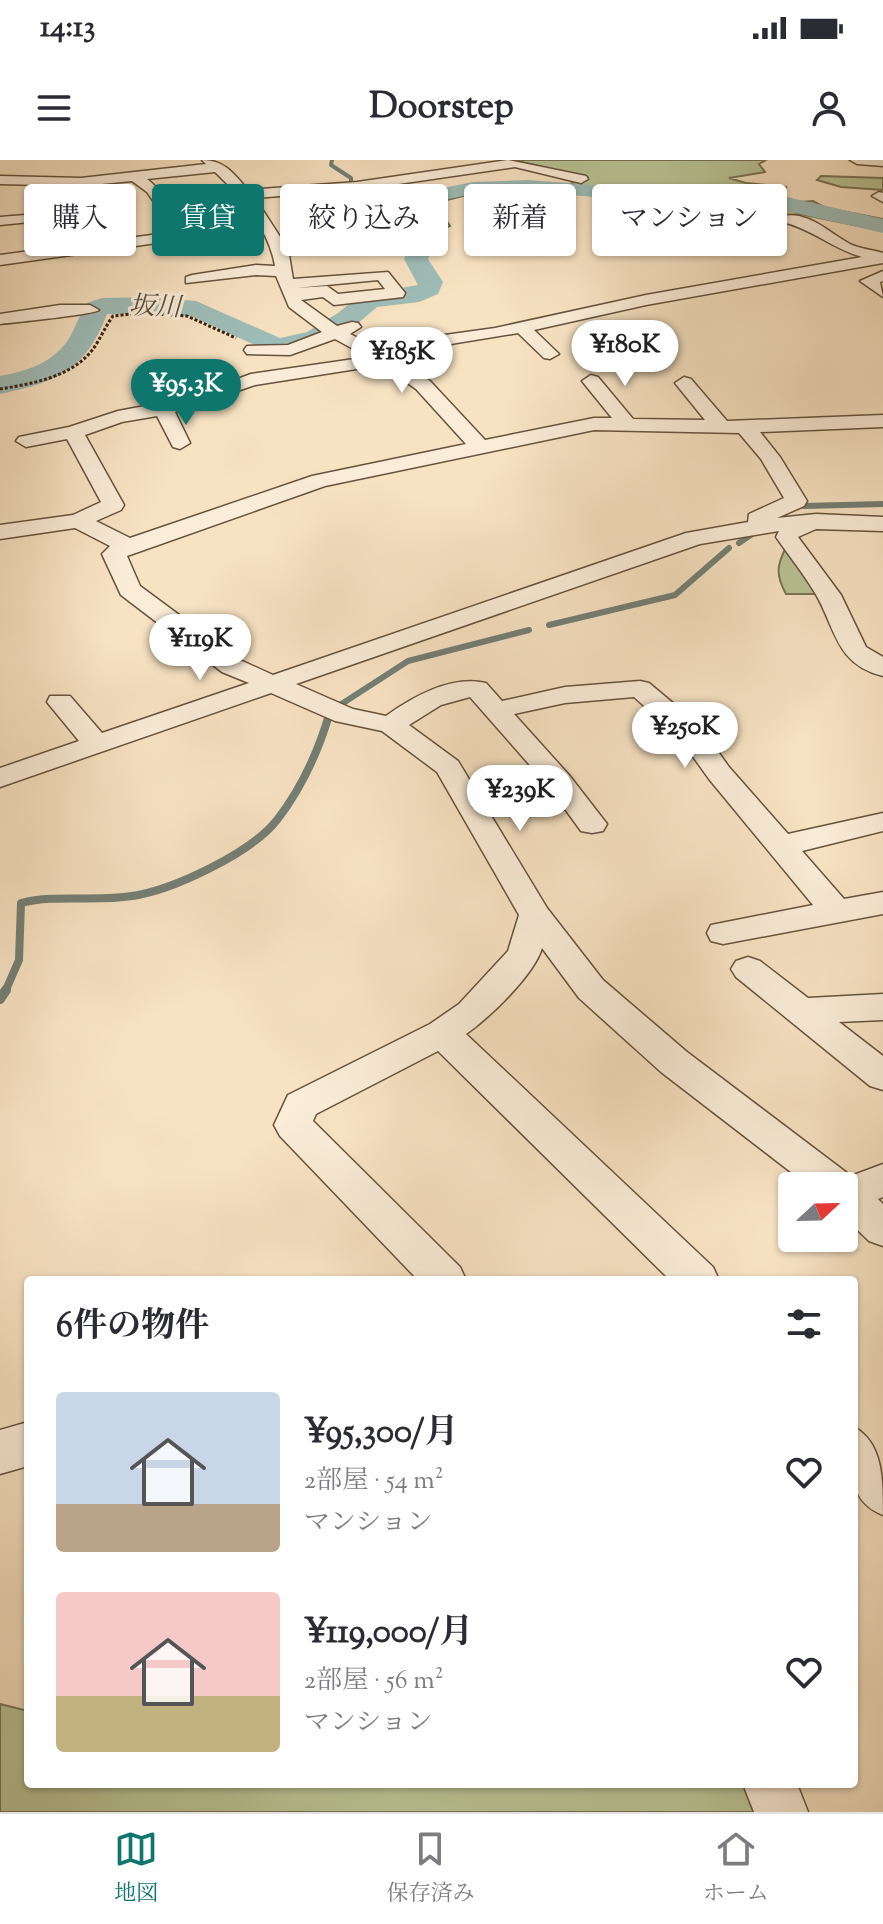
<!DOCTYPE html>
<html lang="ja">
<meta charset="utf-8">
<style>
body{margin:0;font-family:"Sorts Mill Goudy","Noto Serif JP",serif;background:#f7f7f7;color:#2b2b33;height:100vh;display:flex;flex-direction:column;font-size:30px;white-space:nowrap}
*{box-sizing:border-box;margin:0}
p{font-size:26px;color:#7c7c81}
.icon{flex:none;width:44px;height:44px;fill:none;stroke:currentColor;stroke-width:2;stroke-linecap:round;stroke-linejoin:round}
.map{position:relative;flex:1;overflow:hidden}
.details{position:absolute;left:24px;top:1116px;width:834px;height:512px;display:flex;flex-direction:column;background:#fff;border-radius:8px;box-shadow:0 2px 6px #0004}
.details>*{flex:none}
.banner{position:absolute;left:24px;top:24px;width:836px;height:72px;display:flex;gap:16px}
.needle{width:52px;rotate:68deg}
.tools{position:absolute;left:778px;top:1012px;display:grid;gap:16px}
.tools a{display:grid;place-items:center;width:80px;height:80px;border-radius:8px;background:#fff;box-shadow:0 2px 6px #0004;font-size:40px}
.price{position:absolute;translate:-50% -68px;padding:0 18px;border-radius:28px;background:#fff;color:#222;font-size:26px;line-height:52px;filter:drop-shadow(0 2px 4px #0008)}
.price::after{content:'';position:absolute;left:50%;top:48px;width:24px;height:18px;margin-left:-12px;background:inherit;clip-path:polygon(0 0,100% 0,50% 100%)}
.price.on{background:#0f766e;color:#fff}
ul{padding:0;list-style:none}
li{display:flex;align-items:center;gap:24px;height:200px;padding:0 32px}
li span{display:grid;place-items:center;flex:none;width:224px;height:160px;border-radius:8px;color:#555}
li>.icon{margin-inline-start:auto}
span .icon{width:96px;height:96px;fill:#fffc;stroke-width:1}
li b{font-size:34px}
h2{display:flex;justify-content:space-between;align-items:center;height:96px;padding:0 32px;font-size:34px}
.chip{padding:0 28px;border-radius:8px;background:#fff;box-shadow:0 2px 6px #0004;font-size:28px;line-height:72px}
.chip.on{background:#0f766e;color:#fff}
.status{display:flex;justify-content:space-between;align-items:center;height:56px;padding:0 40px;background:#fff;direction:ltr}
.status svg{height:22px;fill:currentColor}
header{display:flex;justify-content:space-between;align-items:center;height:104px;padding:0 32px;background:#fff;font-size:36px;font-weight:700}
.menu{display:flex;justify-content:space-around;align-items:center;height:112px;border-top:2px solid #e1e1e2;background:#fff;font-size:22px;color:#7c7c81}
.menu a{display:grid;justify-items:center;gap:4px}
.menu .on{color:#0f766e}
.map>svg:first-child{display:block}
.green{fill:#b9c496;stroke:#787454;stroke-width:2}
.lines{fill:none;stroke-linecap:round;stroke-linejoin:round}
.stream-far3{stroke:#747f75;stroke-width:4}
.stream-far2{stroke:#747f75;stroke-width:6}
.stream-far1{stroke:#747f75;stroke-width:8}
.stream{stroke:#747f75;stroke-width:10}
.river{fill:#9ebdb8;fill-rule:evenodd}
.minor-casing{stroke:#66533d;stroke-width:3}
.path{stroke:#362311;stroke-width:3;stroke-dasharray:3 2;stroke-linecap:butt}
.minor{fill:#faecd7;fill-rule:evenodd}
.labels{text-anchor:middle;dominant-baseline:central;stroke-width:6;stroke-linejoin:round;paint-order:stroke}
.far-water-label{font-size:26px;font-style:italic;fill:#555143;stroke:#faecd7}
</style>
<div class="status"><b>14:13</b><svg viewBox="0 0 49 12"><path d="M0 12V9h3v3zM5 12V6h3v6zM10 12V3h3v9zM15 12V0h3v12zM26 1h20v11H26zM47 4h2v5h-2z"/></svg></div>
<header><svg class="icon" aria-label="menu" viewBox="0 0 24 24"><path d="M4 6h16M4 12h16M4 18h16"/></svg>Doorstep<svg class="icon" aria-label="person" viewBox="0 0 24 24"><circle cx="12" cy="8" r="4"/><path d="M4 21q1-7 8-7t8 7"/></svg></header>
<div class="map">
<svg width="883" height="1652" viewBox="0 0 883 1652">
<rect width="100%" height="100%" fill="#f7e2c2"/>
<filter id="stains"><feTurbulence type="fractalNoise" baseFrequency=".0025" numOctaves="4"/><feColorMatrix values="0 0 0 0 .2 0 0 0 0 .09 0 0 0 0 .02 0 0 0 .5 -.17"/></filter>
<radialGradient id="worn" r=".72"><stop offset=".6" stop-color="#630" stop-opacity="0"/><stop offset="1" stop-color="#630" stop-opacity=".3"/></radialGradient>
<path class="green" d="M 513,0 L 766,0 L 759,4 L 765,12 L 729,18 L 746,23 L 787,27 L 748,39 L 771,44 L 813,41 L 826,48 L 883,59 L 883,71 L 800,54 L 780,56 L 733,49 L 704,39 L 660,40 L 532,29 L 463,36 L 419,47 L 443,55 L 450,66 L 432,73 C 425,46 402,52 377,49 L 484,29 L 570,24 L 586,17 Z
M 821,16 L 883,18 L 883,30 L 841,27 L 817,20 Z
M 787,385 L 823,434 L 786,434 C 775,414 777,405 787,385 Z
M 0,1544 L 28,1551 L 28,1624 L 744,1624 L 756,1652 L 0,1652 Z"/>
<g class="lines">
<path class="stream-far3" d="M 332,0 L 331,5 L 351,18 L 351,42 L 364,50"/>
<path class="stream-far2" d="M 804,346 L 883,344
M 739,383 L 758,370
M 549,465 L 675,435 L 729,388
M 340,545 L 408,501 L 529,470"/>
<path class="stream-far1" d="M 5,832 L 19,800 L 21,743 C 56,734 95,742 132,736 C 173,730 251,693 277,660 C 301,629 318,592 329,555"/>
<path class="stream" d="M 0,839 L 6,830"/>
<path class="river" d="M 528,20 L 648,29 L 761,31 L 883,59 L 883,73 L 761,45 L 734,41 L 648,41 L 528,32 L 473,34 L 405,48 L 430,52 C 440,70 436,82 428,99 L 443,122 L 438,134 L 419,142 L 377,147 L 356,165 L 326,184 L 277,195 L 191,156 L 107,154 C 85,211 57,222 0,234 L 0,216 C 27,211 54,203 70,177 C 76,166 80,154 87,143 L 102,138 L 150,137 L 196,141 L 280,178 L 307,172 L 338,153 L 360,135 L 418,125 L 404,99 L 414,79 L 412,62 L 356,55 L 353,50 L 356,45 L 473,22 Z"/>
<defs>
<path id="minor" d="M 202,0 C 225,0 234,14 248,30 L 357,22 L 508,0 L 586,16 L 588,19 L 581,23 L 515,7 L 357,30 L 255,38 L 286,86 L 386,76 L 386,82 L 381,84 L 289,95 L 293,119 L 388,112 L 405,133 L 403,137 L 334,145 L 323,137 L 301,140 L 337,166 L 352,162 L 358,163 L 361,167 L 350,174 L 373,185 L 495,168 L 646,135 L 862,97 C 833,89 812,69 783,62 L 783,56 C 810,51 830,74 852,85 C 862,89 873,90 883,93 L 883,103 L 646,145 L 534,170 L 559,194 L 550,199 L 544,198 L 518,173 L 390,194 L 430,221 L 485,280 L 594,258 L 612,258 L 582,221 L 591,215 L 598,217 L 633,259 L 705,260 L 675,223 L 684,217 L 691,219 L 727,261 L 883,255 L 883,267 L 760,272 L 780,297 L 807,341 L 804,346 L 777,358 L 816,354 L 883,357 L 883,371 L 816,369 L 798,377 L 841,435 L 866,487 L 883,497 L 883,516 C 835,504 836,468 815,433 C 804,414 789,396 776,377 L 779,371 L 700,384 L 296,524 L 353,549 L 386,556 C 414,536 451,515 486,523 L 502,541 L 565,527 L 640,521 L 649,523 L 699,565 L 729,607 L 788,674 L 883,653 L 883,671 L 802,691 L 844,739 L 883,732 L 883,754 L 723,784 L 711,781 L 707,773 L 711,765 L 813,745 L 709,619 L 679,577 L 634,537 L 565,543 L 514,554 L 569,615 L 607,664 L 603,671 L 592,673 L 581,671 L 549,627 L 470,537 L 441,545 L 409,565 L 458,601 L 547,748 L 603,820 L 687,892 L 851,1016 L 883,1004 L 883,1037 L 878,1039 L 883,1044 L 883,1086 L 869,1081 L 844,1057 L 844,1026 L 809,1026 L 661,912 L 579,838 L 542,788 C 534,815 489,858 466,874 L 713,1107 L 719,1120 L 670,1120 L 438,891 L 316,954 L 313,961 L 460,1107 L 466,1120 L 418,1120 L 280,976 L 274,965 L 288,935 L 430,864 L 459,844 L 508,791 L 519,755 L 437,612 L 382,571 L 335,561 L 271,533 L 0,627 L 0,608 L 79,581 L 47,542 L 50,536 L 70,536 L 102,573 L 249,523 L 222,512 L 121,435 L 102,394 L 110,386 L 75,368 L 0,379 L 0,365 L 73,355 L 101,342 L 67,279 L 26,287 L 16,281 L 19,277 L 69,267 L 118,251 L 182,239 L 251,214 L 368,197 L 335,179 L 290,195 L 247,194 L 244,190 L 247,186 L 288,185 L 322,172 L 289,147 L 276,116 L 256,115 L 186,123 L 186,117 L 192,115 L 256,105 L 275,106 C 269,69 241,37 215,12 L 147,19 C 160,29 166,40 176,53 L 171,81 L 0,105 L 0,95 L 159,74 L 162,54 L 147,32 L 132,21 L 81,26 L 0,24 L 0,16 L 81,18 L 206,4 ZM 378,120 L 385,129 L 338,134 L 327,126 L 296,128 ZM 382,205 L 416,229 L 466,284 L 312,316 L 130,378 L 96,361 L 121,350 L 124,345 L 85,275 L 122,262 L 157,256 L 173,287 L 180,289 L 190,283 L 175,252 L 255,225 ZM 594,270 L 739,273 L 761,299 L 784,338 L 749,354 L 748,362 L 686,373 L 273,515 L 240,500 L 140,426 L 127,396 L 325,326 Z
M 850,0 L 883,0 L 883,6 L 857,4 Z
M 879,32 L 883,33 L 883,42 L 872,36 Z
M 25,55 L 30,56 L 30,62 L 0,65 L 0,57 Z
M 883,111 L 883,121 L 880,122 L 883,137 L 860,121 Z
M 60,145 L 90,145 L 99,150 C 92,155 16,162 0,164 L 0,154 Z
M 748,797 L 760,801 L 808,838 L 883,834 L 883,860 L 839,862 L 883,896 L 883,930 L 870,926 L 736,817 L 731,809 L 736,801 Z
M 28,1262 L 28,1306 L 0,1314 L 0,1270 Z
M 854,1267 C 883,1283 883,1319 883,1355 C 843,1339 854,1303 854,1267 Z
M 743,1624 L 797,1624 L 808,1652 L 754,1652 Z"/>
</defs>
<use href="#minor" class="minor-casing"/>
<path class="path" d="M 0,229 C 30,224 67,218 89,194 C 99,183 104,168 113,156 L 141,153 L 187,156 L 236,178"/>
<use href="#minor" class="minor"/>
</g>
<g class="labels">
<g class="far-water-label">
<text transform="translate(155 148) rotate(2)">坂川</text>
</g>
</g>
<rect width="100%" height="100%" filter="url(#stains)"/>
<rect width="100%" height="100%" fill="url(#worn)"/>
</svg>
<div class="tools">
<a><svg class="needle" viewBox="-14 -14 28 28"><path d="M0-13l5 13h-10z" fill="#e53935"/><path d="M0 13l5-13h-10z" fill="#7c7c81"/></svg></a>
</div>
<b class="price" style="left:625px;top:228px">¥180K</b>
<b class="price" style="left:402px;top:235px">¥185K</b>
<b class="price on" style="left:186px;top:267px">¥95.3K</b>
<b class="price" style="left:200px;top:522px">¥119K</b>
<b class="price" style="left:685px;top:610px">¥250K</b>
<b class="price" style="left:520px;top:673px">¥239K</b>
<div class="banner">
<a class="chip">購入</a>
<a class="chip on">賃貸</a>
<a class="chip">絞り込み</a>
<a class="chip">新着</a>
<a class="chip">マンション</a>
</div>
<section class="details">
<h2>6件の物件<svg class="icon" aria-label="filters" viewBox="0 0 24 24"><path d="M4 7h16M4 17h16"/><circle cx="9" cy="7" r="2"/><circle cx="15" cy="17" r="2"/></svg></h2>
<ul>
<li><span style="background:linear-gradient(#c9d6e8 70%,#b9a48a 0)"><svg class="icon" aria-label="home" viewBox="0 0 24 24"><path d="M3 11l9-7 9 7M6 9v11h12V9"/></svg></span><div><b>¥95,300/月</b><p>2部屋 · 54 m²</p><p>マンション</p></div><svg class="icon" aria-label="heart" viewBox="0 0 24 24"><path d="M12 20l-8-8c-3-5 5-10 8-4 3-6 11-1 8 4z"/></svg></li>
<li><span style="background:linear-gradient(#f6c9c9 65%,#c2b280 0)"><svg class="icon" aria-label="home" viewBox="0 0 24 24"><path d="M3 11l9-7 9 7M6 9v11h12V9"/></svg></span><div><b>¥119,000/月</b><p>2部屋 · 56 m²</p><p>マンション</p></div><svg class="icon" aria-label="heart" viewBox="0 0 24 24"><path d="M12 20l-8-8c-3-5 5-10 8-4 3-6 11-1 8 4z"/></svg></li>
</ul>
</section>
</div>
<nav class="menu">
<a class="on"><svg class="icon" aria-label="map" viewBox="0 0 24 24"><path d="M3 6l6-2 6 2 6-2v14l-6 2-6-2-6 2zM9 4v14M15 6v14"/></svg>地図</a>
<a><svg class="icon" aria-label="saved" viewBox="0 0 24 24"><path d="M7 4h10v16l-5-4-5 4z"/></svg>保存済み</a>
<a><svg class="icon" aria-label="home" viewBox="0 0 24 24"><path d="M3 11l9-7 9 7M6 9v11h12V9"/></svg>ホーム</a>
</nav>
